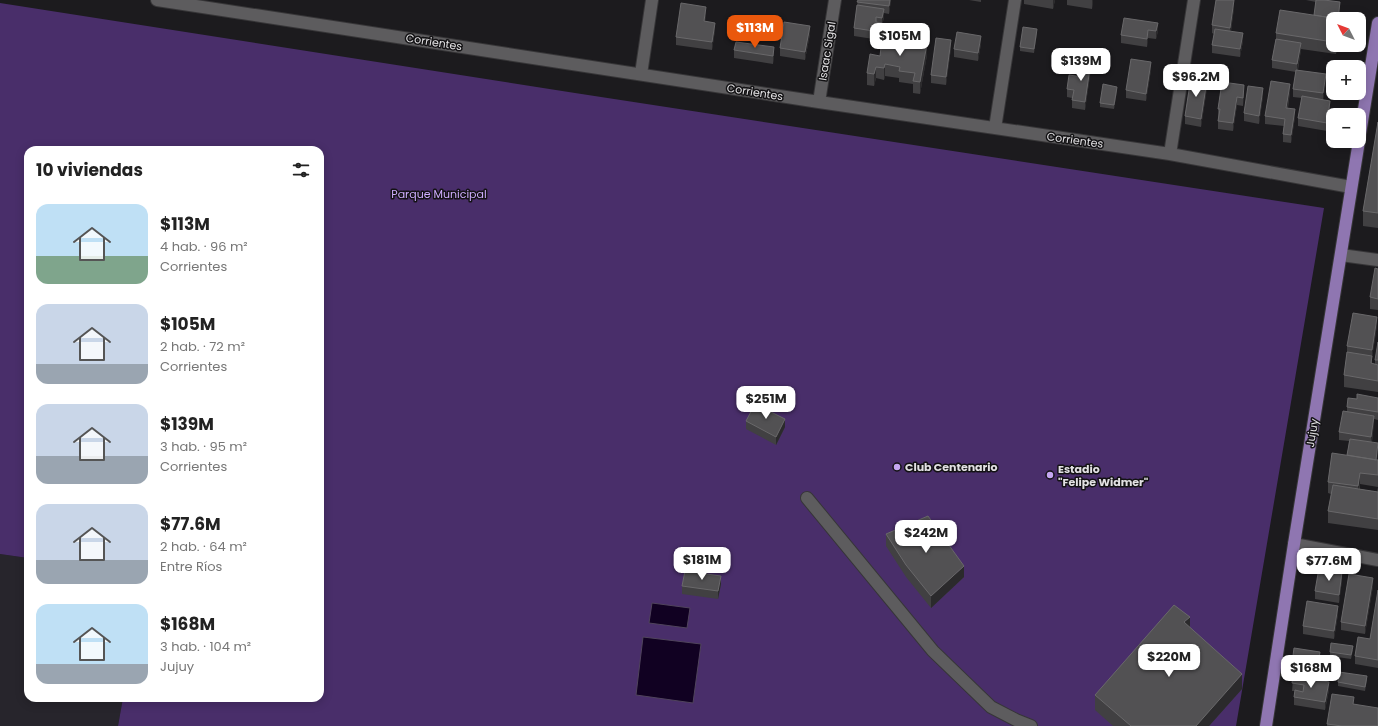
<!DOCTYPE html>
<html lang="es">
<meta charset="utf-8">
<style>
body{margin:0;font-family:Poppins,sans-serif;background:#f6f6f6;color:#222;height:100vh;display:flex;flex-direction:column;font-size:15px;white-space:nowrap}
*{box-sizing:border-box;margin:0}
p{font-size:13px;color:#767676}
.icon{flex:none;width:22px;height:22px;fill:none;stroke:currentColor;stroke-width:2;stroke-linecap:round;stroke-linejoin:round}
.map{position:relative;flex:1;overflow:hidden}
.side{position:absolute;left:24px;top:146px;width:300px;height:556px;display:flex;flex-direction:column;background:#fff;border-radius:12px;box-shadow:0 2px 10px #0003}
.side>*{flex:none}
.needle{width:26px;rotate:312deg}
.fabs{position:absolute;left:1326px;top:12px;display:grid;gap:8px}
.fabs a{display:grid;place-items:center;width:40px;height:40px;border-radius:8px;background:#fff;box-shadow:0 2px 10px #0003;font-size:20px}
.price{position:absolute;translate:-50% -34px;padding:0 9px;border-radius:8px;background:#fff;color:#222;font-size:13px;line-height:26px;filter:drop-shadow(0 1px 2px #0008)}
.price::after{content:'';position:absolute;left:50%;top:24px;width:12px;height:9px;margin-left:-6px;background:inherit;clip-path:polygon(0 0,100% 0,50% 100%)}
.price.active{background:#ea580c;color:#fff}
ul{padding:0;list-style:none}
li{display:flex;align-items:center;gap:12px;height:100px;padding:0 12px}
li span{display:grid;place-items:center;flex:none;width:112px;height:80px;border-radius:12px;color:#555}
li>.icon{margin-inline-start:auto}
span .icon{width:48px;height:48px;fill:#fffc;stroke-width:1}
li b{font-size:17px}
h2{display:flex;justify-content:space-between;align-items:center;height:48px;padding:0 12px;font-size:17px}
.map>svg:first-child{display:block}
.built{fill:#27252c}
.green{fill:#492e6a}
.water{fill:#110122;stroke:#50445c}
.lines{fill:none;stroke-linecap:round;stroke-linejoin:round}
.minor-casing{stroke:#373638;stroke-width:14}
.major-casing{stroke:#373638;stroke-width:14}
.minor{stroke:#5d5c5e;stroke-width:12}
.major{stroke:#8f76b1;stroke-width:12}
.wall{fill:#414042;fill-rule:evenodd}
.shaded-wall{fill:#2b2a2c}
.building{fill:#525153;stroke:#69686a}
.poi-dot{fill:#c5a7f1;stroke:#131214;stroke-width:1.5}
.labels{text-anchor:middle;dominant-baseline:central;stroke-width:3;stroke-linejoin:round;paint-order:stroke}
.street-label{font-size:11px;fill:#e2e1e3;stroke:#131214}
.park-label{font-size:11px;fill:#ceacfe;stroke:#131214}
.poi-label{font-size:11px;font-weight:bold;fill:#e2e1e3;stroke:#131214;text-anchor:start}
</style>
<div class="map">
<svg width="1378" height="726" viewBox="0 0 1378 726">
<rect width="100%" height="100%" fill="#1c1b1e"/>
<path class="built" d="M 0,554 L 28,558 L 28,698 L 123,698 L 118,726 L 0,726 Z"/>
<path class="green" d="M 0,3 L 575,93 L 1324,208 L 1236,726 L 118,726 L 123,698 L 320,698 L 320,150 L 28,150 L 28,558 L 0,554 Z"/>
<path class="water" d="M 652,603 L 690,608 L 687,628 L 649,623 Z
M 643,637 L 701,644 L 693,703 L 636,695 Z"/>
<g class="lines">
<defs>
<path id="minor" d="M 157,0 L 819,102 L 1170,154 L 1351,187
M 641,74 L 652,0
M 819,102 L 835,0
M 995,128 L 1015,0
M 1170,154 L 1194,0
M 1341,255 L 1378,260
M 807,498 L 933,651 L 991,707 L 1016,720 L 1031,726
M 1294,544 L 1378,560"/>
<path id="major" d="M 1359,140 L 1378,23
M 1266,726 L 1294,544 L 1359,141"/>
</defs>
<use href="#minor" class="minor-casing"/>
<use href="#major" class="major-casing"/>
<use href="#minor" class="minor"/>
<use href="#major" class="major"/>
</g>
<path class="wall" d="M 858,0 L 891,0 L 889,14 L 884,13 L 884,17 L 882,26 L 882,25 L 882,30 L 880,40 L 854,36 L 854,28 L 857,6 Z
M 969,0 L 981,0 L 981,2 Z
M 1024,0 L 1055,0 L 1053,9 L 1024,4 Z
M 1067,0 L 1093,0 L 1092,9 L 1067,5 Z
M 1306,0 L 1325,0 L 1340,10 L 1333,19 L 1333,45 L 1338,45 L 1336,54 L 1301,49 L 1298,70 L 1326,82 L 1323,100 L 1330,109 L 1327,131 L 1298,126 L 1298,118 L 1302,98 L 1293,97 L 1293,89 L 1296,72 L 1272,68 L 1272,60 L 1276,39 L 1276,33 L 1314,15 L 1316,2 Z
M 1234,8 L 1231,31 L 1243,41 L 1240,57 L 1212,53 L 1212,45 L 1214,34 L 1212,33 L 1212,25 Z
M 706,15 L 705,21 L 715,30 L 712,50 L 676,45 L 676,37 Z
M 1158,23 L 1158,31 L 1156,39 L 1148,38 L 1147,47 L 1121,43 L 1121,35 Z
M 1037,33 L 1034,53 L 1020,51 L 1020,47 Z
M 810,34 L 805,60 L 780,56 L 780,48 Z
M 981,44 L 978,61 L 954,57 L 954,49 Z
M 951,48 L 946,85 L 931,83 L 931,75 Z
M 734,50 L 774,55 L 773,64 L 734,58 Z
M 927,55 L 920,94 L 913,93 L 913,84 L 899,82 L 899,78 L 885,76 L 884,80 L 876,78 L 874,86 L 867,85 L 867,73 L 880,56 Z
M 1092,62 L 1085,110 L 1072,108 L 1072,98 L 1067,97 L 1067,89 L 1083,77 Z
M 1151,70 L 1146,101 L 1126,98 L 1126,90 Z
M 1222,82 L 1244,93 L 1243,106 L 1237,105 L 1233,131 L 1218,129 L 1218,109 Z
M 1207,88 L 1201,127 L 1185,124 L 1185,116 Z
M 1117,91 L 1114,109 L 1100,107 L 1100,103 Z
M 1290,92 L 1288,108 L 1295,117 L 1291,143 L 1283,142 L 1283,134 L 1284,126 L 1265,124 L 1265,116 Z
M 1263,96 L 1259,124 L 1244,121 L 1244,113 Z
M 1378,122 L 1378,228 L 1363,226 L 1363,211 Z
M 1378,269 L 1378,310 L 1370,309 L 1370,297 Z
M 1377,325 L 1372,358 L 1372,364 L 1375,364 L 1375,360 L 1378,342 L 1378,392 L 1344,387 L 1344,375 L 1347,354 L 1347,346 Z
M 1378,398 L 1378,420 L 1374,419 L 1374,423 L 1372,442 L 1377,460 L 1378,460 L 1378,530 L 1328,523 L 1328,511 L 1331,494 L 1328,493 L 1328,482 L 1347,456 L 1349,441 L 1339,440 L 1339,432 L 1347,412 L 1347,407 L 1357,399 ZM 1360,484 L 1378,487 L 1377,492 L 1360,489 Z
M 746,421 L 785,427 L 776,445 L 746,429 Z
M 886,534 L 964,577 L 931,608 L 906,577 L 886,546 Z
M 1342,580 L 1339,603 L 1315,599 L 1315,591 Z
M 721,584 L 718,599 L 682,594 L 682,586 Z
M 1373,586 L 1365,634 L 1341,630 L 1341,622 Z
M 1378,590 L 1378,668 L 1355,664 L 1355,656 L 1370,639 Z
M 1338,614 L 1334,639 L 1303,634 L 1303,626 Z
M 1190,628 L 1242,689 L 1209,726 L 1113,726 L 1095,710 L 1095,695 Z
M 1353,650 L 1351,659 L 1330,656 L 1330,652 Z
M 1320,660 L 1317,680 L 1329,690 L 1325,710 L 1294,705 L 1294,697 L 1295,691 L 1292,691 L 1293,680 L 1291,679 L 1291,671 Z
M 1367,680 L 1365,691 L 1338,686 L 1338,682 Z
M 1354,704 L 1378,726 L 1327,726 L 1327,724 Z"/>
<path class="shaded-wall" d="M 890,0 L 891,0 L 889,14 L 889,6 Z
M 1053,0 L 1055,0 L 1053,9 Z
M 1092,0 L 1093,0 L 1092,9 Z
M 1234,0 L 1234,8 L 1230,36 L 1230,28 Z
M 1340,2 L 1340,10 L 1339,19 L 1338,19 Z
M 706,7 L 706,15 L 704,29 L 704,21 Z
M 884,9 L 884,17 L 882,26 L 882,18 Z
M 715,23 L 715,30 L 712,50 L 712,42 Z
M 882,23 L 882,30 L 880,40 L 880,32 Z
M 1158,23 L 1158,31 L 1156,39 L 1156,31 Z
M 810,26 L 810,34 L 805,60 L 805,52 Z
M 1037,29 L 1037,33 L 1034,53 L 1034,49 Z
M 1148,30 L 1148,38 L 1147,47 L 1147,39 Z
M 1243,33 L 1243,41 L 1240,57 L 1240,49 Z
M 981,36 L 981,44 L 978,61 L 978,53 Z
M 951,40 L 951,48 L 946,85 L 946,77 Z
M 1301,43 L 1301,51 L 1297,72 L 1297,64 Z
M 927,44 L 927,55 L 920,94 L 920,82 Z
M 1336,45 L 1338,45 L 1336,54 Z
M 774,47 L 774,55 L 773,64 L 773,56 Z
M 1092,54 L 1092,62 L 1085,110 L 1085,102 Z
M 1151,62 L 1151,70 L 1146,101 L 1146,94 Z
M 885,64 L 885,76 L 884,80 L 884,68 Z
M 876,67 L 876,78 L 874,86 L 874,74 Z
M 1326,74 L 1326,82 L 1323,101 L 1323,93 Z
M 1207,80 L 1207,88 L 1201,127 L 1201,119 Z
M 1290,84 L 1290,92 L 1286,115 L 1286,108 Z
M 1244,85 L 1244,93 L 1243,106 L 1243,98 Z
M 1117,87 L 1117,91 L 1114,109 L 1114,105 Z
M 1263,88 L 1263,96 L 1259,124 L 1259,116 Z
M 1237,97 L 1237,105 L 1233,131 L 1233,123 Z
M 1330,101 L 1330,109 L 1327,131 L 1327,123 Z
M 1295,109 L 1295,117 L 1291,143 L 1291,135 Z
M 1377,317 L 1377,325 L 1372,358 L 1372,350 Z
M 1374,416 L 1374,423 L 1371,445 L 1371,437 Z
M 785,419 L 785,427 L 776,445 L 776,437 Z
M 1378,445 L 1378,453 L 1376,468 L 1376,460 Z
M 1360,473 L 1360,484 L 1358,498 L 1358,486 Z
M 964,566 L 964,577 L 931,608 L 931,596 Z
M 1342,572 L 1342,580 L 1339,603 L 1339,595 Z
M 721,576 L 721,584 L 718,599 L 718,591 Z
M 1373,578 L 1373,586 L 1365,634 L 1365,626 Z
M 1338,606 L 1338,614 L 1334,639 L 1334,631 Z
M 1190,617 L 1190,632 L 1184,622 Z
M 1320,652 L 1320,660 L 1316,684 L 1316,676 Z
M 1242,674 L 1242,689 L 1209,726 L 1196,726 Z
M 1329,682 L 1329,690 L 1325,710 L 1325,702 Z"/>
<path class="building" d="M 858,0 L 890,0 L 889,6 L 857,2 Z
M 1216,0 L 1234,0 L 1230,28 L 1212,25 Z
M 1316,0 L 1324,0 L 1340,2 L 1338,19 L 1314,15 Z
M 681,3 L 706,7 L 704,21 L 715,23 L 712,42 L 676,37 Z
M 857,5 L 884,9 L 882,18 L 876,17 L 876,22 L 882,23 L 880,32 L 854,28 Z
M 1280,10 L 1339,19 L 1333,19 L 1333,42 L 1276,33 Z
M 1124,18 L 1158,23 L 1156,31 L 1148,30 L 1147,39 L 1121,35 Z
M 784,22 L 810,26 L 805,52 L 780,48 Z
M 1023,27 L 1037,29 L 1034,49 L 1020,47 Z
M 1215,29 L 1243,33 L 1240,49 L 1212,45 Z
M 957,32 L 981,36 L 978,53 L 954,49 Z
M 936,38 L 951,40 L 946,77 L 931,75 Z
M 882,39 L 903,43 L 904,40 L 927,44 L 920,82 L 913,81 L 915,73 L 899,71 L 900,67 L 885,64 L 884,68 L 876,67 L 874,74 L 867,73 L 870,54 L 880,56 Z
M 1276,39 L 1301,43 L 1297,64 L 1272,60 Z
M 736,42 L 774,47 L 773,56 L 734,50 Z
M 1086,53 L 1092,54 L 1085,102 L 1072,100 L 1074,90 L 1067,89 L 1069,75 L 1083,77 Z
M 1131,59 L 1151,62 L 1146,94 L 1126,90 Z
M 1296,70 L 1326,74 L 1323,93 L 1293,89 Z
M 1191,77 L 1207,80 L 1201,119 L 1185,116 Z
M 1271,81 L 1290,84 L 1286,108 L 1295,109 L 1291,135 L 1283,134 L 1285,119 L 1265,116 Z
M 1222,82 L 1244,85 L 1243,98 L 1237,97 L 1233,123 L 1218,121 L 1220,109 L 1218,109 Z
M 1103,84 L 1117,87 L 1114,105 L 1100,103 Z
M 1248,86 L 1263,88 L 1259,116 L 1244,113 Z
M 1302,96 L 1330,101 L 1327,123 L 1298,118 Z
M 1378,122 L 1378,213 L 1363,211 Z
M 1375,268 L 1378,269 L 1378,299 L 1370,297 Z
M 1353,313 L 1377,317 L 1372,350 L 1347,346 Z
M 1378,342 L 1378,360 L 1375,360 Z
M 1347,352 L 1372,356 L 1371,363 L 1378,365 L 1378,381 L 1344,375 Z
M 1357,394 L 1378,398 L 1378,412 L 1347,407 L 1348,398 L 1357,399 Z
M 755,404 L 785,419 L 776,437 L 746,421 Z
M 1343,411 L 1374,416 L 1371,437 L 1339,432 Z
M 1350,439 L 1378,443 L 1376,460 L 1347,455 Z
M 1332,453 L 1378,460 L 1378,475 L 1360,473 L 1358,486 L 1328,482 Z
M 1333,485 L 1378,492 L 1378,519 L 1328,511 Z
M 928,516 L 964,566 L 931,596 L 906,565 L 886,534 Z
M 1319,568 L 1342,572 L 1339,595 L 1315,591 Z
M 685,571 L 721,576 L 718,591 L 682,586 Z
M 1349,574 L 1373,578 L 1365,626 L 1341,622 Z
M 1378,590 L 1378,660 L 1355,656 L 1358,637 L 1370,639 Z
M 1307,601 L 1338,606 L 1334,631 L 1303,626 Z
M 1174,605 L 1190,617 L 1184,622 L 1242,674 L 1196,726 L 1131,726 L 1095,695 Z
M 1331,643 L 1353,646 L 1351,655 L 1330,652 Z
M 1294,648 L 1320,652 L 1316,676 L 1291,671 Z
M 1339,672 L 1367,676 L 1365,687 L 1338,682 Z
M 1293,676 L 1329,682 L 1325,702 L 1294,697 L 1295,690 L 1303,692 L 1304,685 L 1292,683 Z
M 1332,694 L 1354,697 L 1353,704 L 1378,708 L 1378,726 L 1342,726 L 1327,724 Z"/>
<g class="poi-dot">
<circle cx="897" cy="467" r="4"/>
<circle cx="1050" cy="475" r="4"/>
</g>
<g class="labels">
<g class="street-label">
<text transform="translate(434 42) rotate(9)">Corrientes</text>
<text transform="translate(827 51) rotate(-81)">Isaac Sigal</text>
<text transform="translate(755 92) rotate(9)">Corrientes</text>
<text transform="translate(1075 140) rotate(8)">Corrientes</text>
<text transform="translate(1312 433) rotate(-81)">Jujuy</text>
</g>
<g class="park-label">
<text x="439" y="194">Parque Municipal</text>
</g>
<g class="poi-label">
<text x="905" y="467">Club Centenario</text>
<text x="1058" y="469">Estadio<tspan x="1058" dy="13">"Felipe Widmer"</tspan></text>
</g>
</g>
</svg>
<div class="fabs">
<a><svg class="needle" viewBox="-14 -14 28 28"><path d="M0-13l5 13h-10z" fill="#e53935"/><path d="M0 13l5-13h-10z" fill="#767676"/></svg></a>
<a>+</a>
<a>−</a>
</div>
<b class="price active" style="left:755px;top:49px">$113M</b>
<b class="price" style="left:900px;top:57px">$105M</b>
<b class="price" style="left:1081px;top:82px">$139M</b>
<b class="price" style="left:1196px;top:98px">$96.2M</b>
<b class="price" style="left:766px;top:420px">$251M</b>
<b class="price" style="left:926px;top:554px">$242M</b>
<b class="price" style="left:702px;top:581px">$181M</b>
<b class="price" style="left:1329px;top:582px">$77.6M</b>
<b class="price" style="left:1169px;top:678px">$220M</b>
<b class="price" style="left:1311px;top:689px">$168M</b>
<section class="side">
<h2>10 viviendas<svg class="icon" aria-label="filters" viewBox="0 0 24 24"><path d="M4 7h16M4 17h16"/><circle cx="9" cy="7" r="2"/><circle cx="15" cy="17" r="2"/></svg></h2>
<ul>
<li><span style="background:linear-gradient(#bfe0f5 65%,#7fa58c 0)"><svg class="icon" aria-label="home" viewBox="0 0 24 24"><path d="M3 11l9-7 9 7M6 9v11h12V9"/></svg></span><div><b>$113M</b><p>4 hab. · 96 m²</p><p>Corrientes</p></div></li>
<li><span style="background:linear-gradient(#c9d6e8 75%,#9aa5b1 0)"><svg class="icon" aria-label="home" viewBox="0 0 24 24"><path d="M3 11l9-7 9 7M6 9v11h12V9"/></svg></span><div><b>$105M</b><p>2 hab. · 72 m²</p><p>Corrientes</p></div></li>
<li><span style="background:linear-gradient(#c9d6e8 65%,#9aa5b1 0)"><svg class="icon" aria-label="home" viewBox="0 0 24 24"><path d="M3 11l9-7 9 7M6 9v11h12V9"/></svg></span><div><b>$139M</b><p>3 hab. · 95 m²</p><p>Corrientes</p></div></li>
<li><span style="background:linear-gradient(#c9d6e8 70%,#9aa5b1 0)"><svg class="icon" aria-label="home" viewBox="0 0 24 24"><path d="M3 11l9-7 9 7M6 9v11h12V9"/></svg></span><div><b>$77.6M</b><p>2 hab. · 64 m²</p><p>Entre Ríos</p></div></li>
<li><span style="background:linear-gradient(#bfe0f5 75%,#9aa5b1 0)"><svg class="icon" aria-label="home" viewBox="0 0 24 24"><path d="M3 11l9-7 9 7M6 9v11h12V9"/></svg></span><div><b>$168M</b><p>3 hab. · 104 m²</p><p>Jujuy</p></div></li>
</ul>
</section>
</div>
